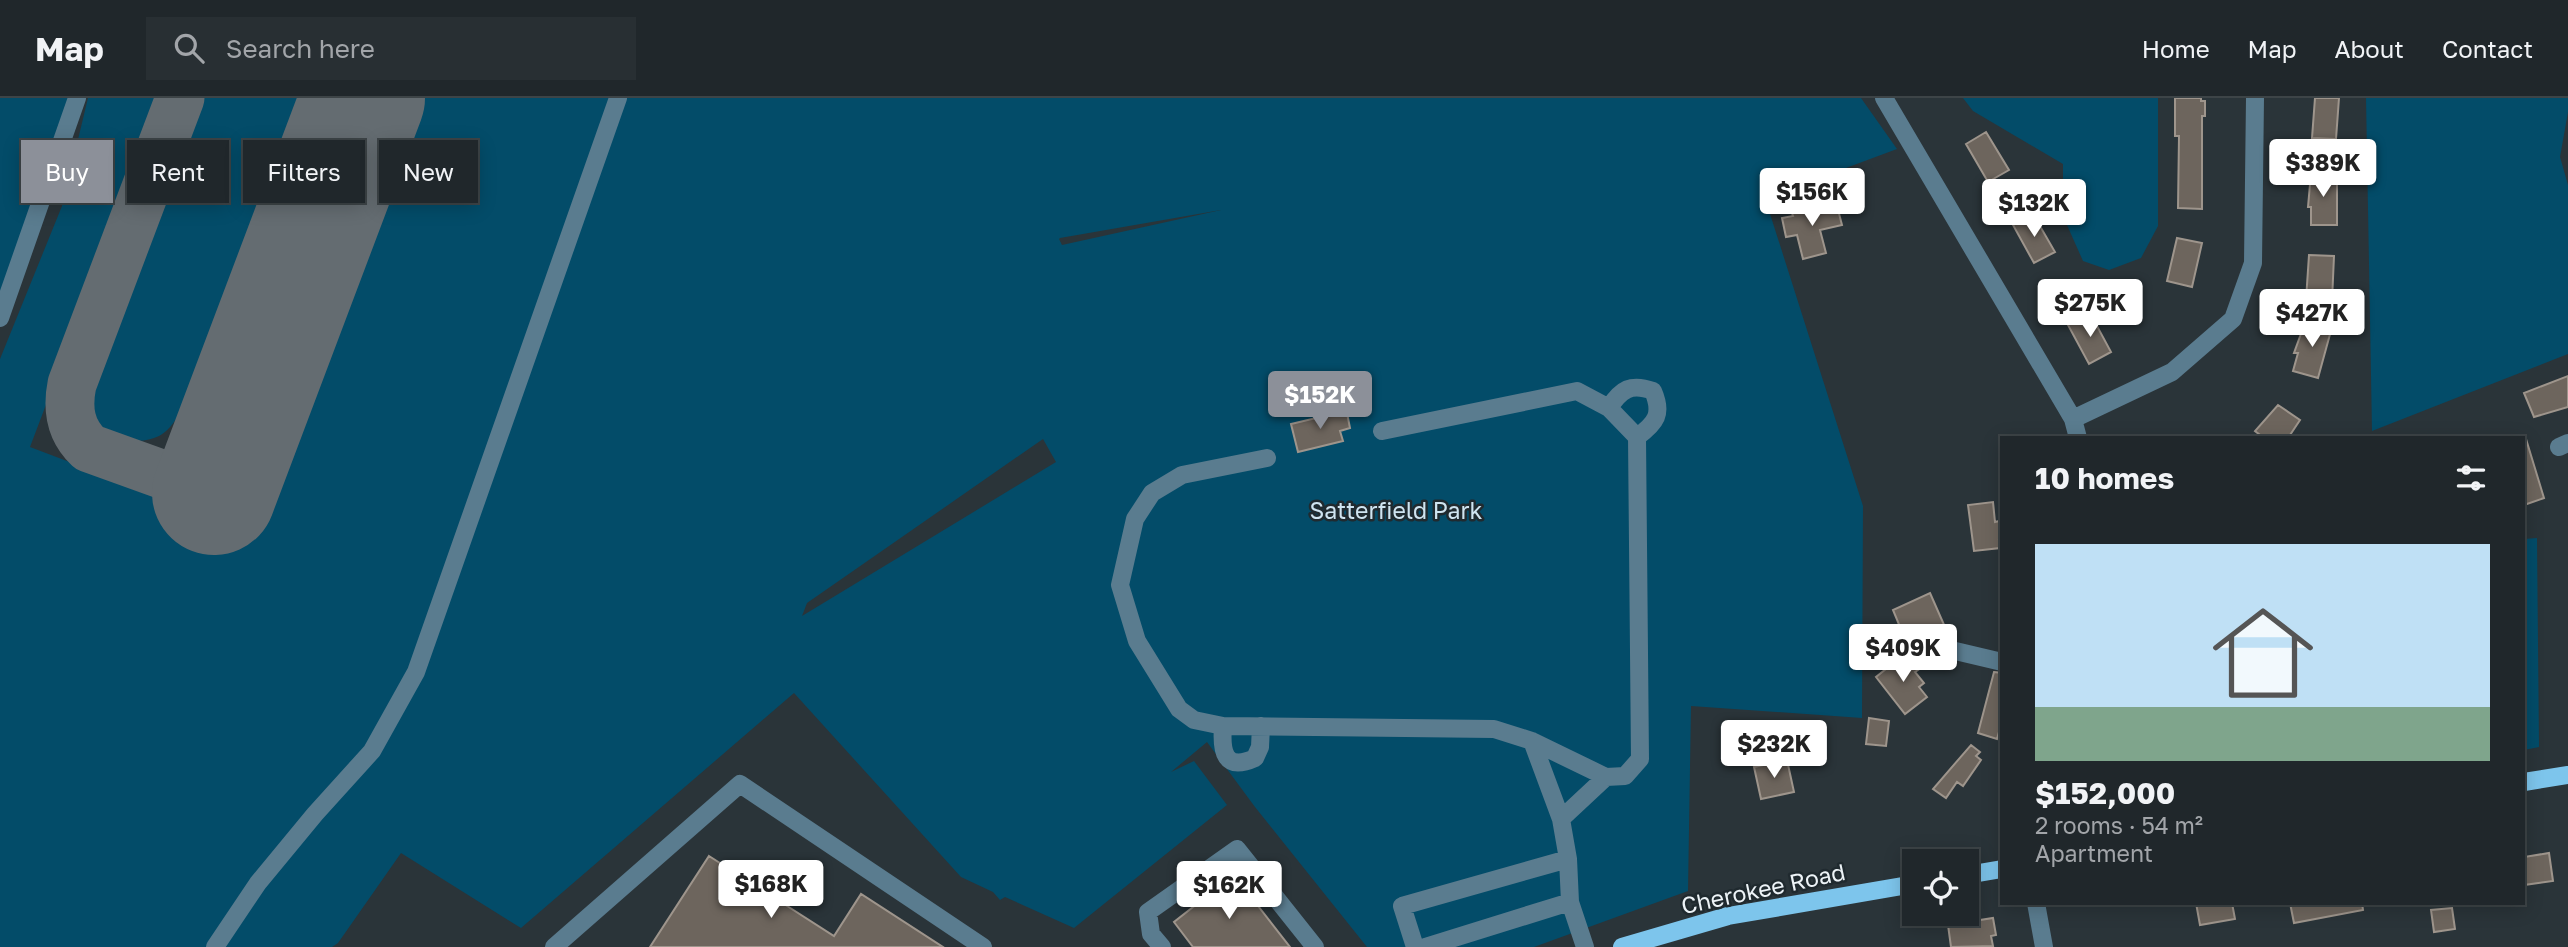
<!DOCTYPE html>
<meta charset="utf-8">
<style>
body{margin:0;font-family:"Golos Text",sans-serif;background:#282f33;color:#f1f3f6;height:100vh;display:flex;flex-direction:column;font-size:26px;white-space:nowrap}
*{box-sizing:border-box;margin:0}
p{font-size:23px;color:#a2a5a9}
.icon{flex:none;width:38px;height:38px;fill:none;stroke:currentColor;stroke-width:2;stroke-linecap:round;stroke-linejoin:round}
.map{position:relative;flex:1;overflow:hidden}
.sheet{position:absolute;left:2000px;top:338px;width:525px;height:469px;display:flex;flex-direction:column;background:#20272b;border-radius:0px;box-shadow:0 4px 18px #0003,0 0 0 2px #3d4447}
.sheet>*{flex:none}
.hud{position:absolute;left:21px;top:42px;width:665px;height:63px;display:flex;gap:14px}
.fabs{position:absolute;left:1902px;top:751px;display:grid;gap:14px}
.fabs a{display:grid;place-items:center;width:77px;height:77px;border-radius:0px;background:#20272b;box-shadow:0 4px 18px #0003,0 0 0 2px #3d4447;font-size:35px}
.price{position:absolute;translate:-50% -60px;padding:0 16px;border-radius:7px;background:#fff;color:#222;font-size:23px;line-height:46px;filter:drop-shadow(0 2px 4px #0008)}
.price::after{content:'';position:absolute;left:50%;top:42px;width:21px;height:16px;margin-left:-10px;background:inherit;clip-path:polygon(0 0,100% 0,50% 100%)}
.price.current{background:#8c9099;color:#fff}
ul{padding:0;list-style:none}
li{display:grid;align-content:center;gap:14px;height:371px;padding:0 35px}
li+li{border-top:2px solid #3d4447}
li span{display:grid;place-items:center;height:217px;border-radius:0px;color:#555}
li>.icon{margin-inline-start:auto}
span .icon{width:126px;height:126px;fill:#fffc;stroke-width:1}
li b{font-size:30px}
h2{display:flex;justify-content:space-between;align-items:center;height:84px;padding:0 35px;font-size:30px}
.pill{padding:0 24px;border-radius:0px;background:#20272b;box-shadow:0 4px 18px #0003,0 0 0 2px #3d4447;font-size:24px;line-height:63px}
.pill.current{background:#8c9099;color:#fff}
header{display:flex;align-items:center;gap:42px;box-sizing:border-box;height:98px;padding:0 35px;background:#20272b;border-bottom:2px solid #3d4447}
header strong{font-size:33px}
nav{display:flex;gap:38px;margin-inline-start:auto;font-size:24px}
.search{width:490px;height:63px;background:#282f33;display:flex;align-items:center;gap:18px;box-sizing:border-box;padding:0 24px;border-radius:0px;color:#a2a5a9;font-size:26px}
.map>svg:first-child{display:block}
.green{fill:#034c69;fill-rule:evenodd}
.lines{fill:none;stroke-linecap:round;stroke-linejoin:round}
.taxiway{stroke:#646c71;stroke-width:49}
.runway{stroke:#646c71;stroke-width:124}
.building{fill:#6d655d;stroke:#9e958c;stroke-width:2}
.minor{stroke:#5a7c8f;stroke-width:18}
.major{stroke:#7dc5ec;stroke-width:18}
.labels{text-anchor:middle;dominant-baseline:central;stroke-width:5;stroke-linejoin:round;paint-order:stroke}
.park-label{font-size:23px;fill:#cfe4f0;stroke:#202a2f}
.street-label{font-size:23px;fill:#edf3f7;stroke:#202a2f}
</style>
<header>
<strong>Map</strong>
<div class="search"><svg class="icon" aria-label="search" viewBox="0 0 24 24"><circle cx="10" cy="10" r="6"/><path d="M15 15l6 6"/></svg>Search here</div>
<nav><a>Home</a><a>Map</a><a>About</a><a>Contact</a></nav>
</header>
<div class="map">
<svg width="2568" height="849" viewBox="0 0 2568 849">
<rect width="100%" height="100%" fill="#2a3439"/>
<path class="green" d="M 0,0 L 73,0 L 0,207 Z
M 88,0 L 162,0 L 30,349 L 257,435 L 316,278 L 320,259 L 314,238 L 404,0 L 1861,0 L 1897,51 L 1765,100 L 1863,408 L 1862,620 L 1691,608 L 1688,793 L 1534,849 L 1367,849 L 1255,709 L 1207,644 L 1171,674 L 1194,663 L 1227,707 L 1074,830 L 1005,799 L 1000,802 L 993,794 L 961,779 L 794,595 L 521,830 L 401,755 L 338,845 L 332,849 L 0,849 L 0,261 L 62,108 ZM 1221,112 L 1062,147 L 1059,141 L 1060,140 ZM 1043,341 L 1056,364 L 802,518 L 807,505 Z
M 195,0 L 318,0 L 244,195 L 214,222 L 178,318 C 173,326 167,334 159,338 C 133,351 95,336 87,307 C 85,298 87,289 89,280 Z
M 1963,0 L 2158,0 L 2158,128 L 2141,160 L 2109,172 L 2083,163 L 2063,118 L 2063,66 L 1973,13 Z
M 2366,0 L 2568,0 L 2568,14 L 2560,59 L 2568,87 L 2568,256 L 2372,333 Z
M 2537,440 L 2539,649 L 2524,652 L 2524,441 Z"/>
<g class="lines">
<path class="taxiway" d="M 180,0 L 72,286 C 67,311 70,332 89,350 L 214,395"/>
<path class="runway" d="M 214,395 L 363,0"/>
</g>
<path class="building" d="M 2175,0 L 2201,0 L 2201,3 L 2205,3 L 2205,18 L 2202,18 L 2202,111 L 2178,110 L 2179,38 L 2175,38 Z
M 2315,0 L 2339,0 L 2336,41 L 2312,40 Z
M 1986,34 L 2009,72 L 1988,84 L 1966,46 Z
M 2311,75 L 2337,76 L 2337,127 L 2311,127 L 2311,109 L 2308,109 Z
M 1836,104 L 1842,127 L 1820,132 L 1826,155 L 1803,161 L 1797,137 L 1786,139 L 1782,120 L 1793,118 L 1792,115 Z
M 2033,116 L 2055,154 L 2034,165 L 2013,127 Z
M 2177,140 L 2202,145 L 2192,189 L 2167,183 Z
M 2309,157 L 2334,158 L 2332,203 L 2306,202 Z
M 2090,215 L 2111,254 L 2089,266 L 2068,227 Z
M 2306,222 L 2332,229 L 2318,280 L 2293,273 L 2298,255 L 2294,255 Z
M 2568,278 L 2568,309 L 2534,319 L 2524,295 Z
M 2278,307 L 2300,322 L 2288,340 L 2264,340 L 2255,333 Z
M 1337,315 L 1337,317 L 1347,315 L 1350,330 L 1340,333 L 1343,343 L 1298,354 L 1291,326 Z
M 2524,341 L 2526,341 L 2544,400 L 2524,407 Z
M 1993,404 L 1995,424 L 1999,423 L 2002,442 L 1999,442 L 2000,450 L 1974,453 L 1968,407 Z
M 1930,495 L 1945,529 L 1907,546 L 1893,512 Z
M 1905,556 L 1918,572 L 1915,574 L 1924,585 L 1919,589 L 1927,599 L 1905,616 L 1876,579 Z
M 1994,574 L 2002,575 L 2002,623 L 1997,641 L 1978,635 Z
M 1869,620 L 1889,623 L 1886,648 L 1866,646 Z
M 1971,647 L 1980,654 L 1976,658 L 1981,662 L 1963,688 L 1957,684 L 1946,700 L 1933,691 Z
M 1787,662 L 1794,694 L 1761,701 L 1754,669 Z
M 2549,755 L 2553,783 L 2524,787 L 2524,759 Z
M 709,758 L 834,838 L 861,796 L 943,849 L 650,849 Z
M 1234,777 L 1290,849 L 1193,849 L 1174,824 Z
M 2196,805 L 2232,805 L 2235,821 L 2200,827 Z
M 2290,805 L 2362,805 L 2363,812 L 2294,825 Z
M 2452,810 L 2455,831 L 2434,834 L 2431,812 Z
M 1993,820 L 1996,837 L 1991,838 L 1993,848 L 1951,849 L 1948,827 Z"/>
<g class="lines">
<path class="minor" d="M 1884,0 L 2073,321 L 2078,340
M 0,220 L 77,0
M 1609,310 C 1621,291 1631,285 1653,293 C 1663,316 1656,325 1637,339
M 2073,321 L 2172,274 L 2233,221 L 2253,165 L 2255,0
M 2559,349 L 2568,345
M 1267,360 L 1182,377 L 1152,395 L 1135,421 L 1120,487 L 1137,543 L 1179,611 L 1194,622 L 1223,628 L 1494,631 L 1532,643 L 1606,679 L 1625,678 L 1640,661 L 1637,339 L 1609,310 L 1577,293 L 1382,333
M 1930,547 L 2002,564
M 1223,628 C 1221,653 1224,674 1255,660 L 1260,649 L 1261,628
M 1532,643 L 1561,721 L 1568,761 L 1570,804 L 1585,849
M 1561,721 L 1606,679
M 2036,805 L 2044,849
M 215,849 L 258,785 L 315,716 L 372,653 L 416,574 L 618,0
M 554,849 L 740,686 L 983,849
M 1162,849 L 1151,836 L 1148,814 L 1237,751 L 1315,849
M 1415,849 L 1402,808 L 1568,761
M 1425,849 L 1570,804"/>
<path class="major" d="M 2524,684 L 2568,677
M 1967,777 L 2002,771
M 1622,849 L 1728,818 L 1914,786"/>
</g>
<g class="labels">
<g class="park-label">
<text x="1396" y="412">Satterfield Park</text>
</g>
<g class="street-label">
<text transform="translate(1763 790) rotate(-12)">Cherokee Road</text>
</g>
</g>
</svg>
<div class="fabs">
<a><svg class="icon" aria-label="locate" viewBox="0 0 24 24"><circle cx="12" cy="12" r="6"/><path d="M12 2v4M12 18v4M2 12h4M18 12h4"/></svg></a>
</div>
<b class="price" style="left:2323px;top:101px">$389K</b>
<b class="price" style="left:1812px;top:130px">$156K</b>
<b class="price" style="left:2034px;top:141px">$132K</b>
<b class="price" style="left:2090px;top:241px">$275K</b>
<b class="price" style="left:2312px;top:251px">$427K</b>
<b class="price current" style="left:1320px;top:333px">$152K</b>
<b class="price" style="left:1903px;top:586px">$409K</b>
<b class="price" style="left:1774px;top:682px">$232K</b>
<b class="price" style="left:771px;top:822px">$168K</b>
<b class="price" style="left:1229px;top:823px">$162K</b>
<div class="hud">
<a class="pill current">Buy</a>
<a class="pill">Rent</a>
<a class="pill">Filters</a>
<a class="pill">New</a>
</div>
<section class="sheet">
<h2>10 homes<svg class="icon" aria-label="filters" viewBox="0 0 24 24"><path d="M4 7h16M4 17h16"/><circle cx="9" cy="7" r="2"/><circle cx="15" cy="17" r="2"/></svg></h2>
<ul>
<li><span style="background:linear-gradient(#bfe0f5 75%,#7fa58c 0)"><svg class="icon" aria-label="home" viewBox="0 0 24 24"><path d="M3 11l9-7 9 7M6 9v11h12V9"/></svg></span><div><b>$152,000</b><p>2 rooms · 54 m²</p><p>Apartment</p></div></li>
</ul>
</section>
</div>
